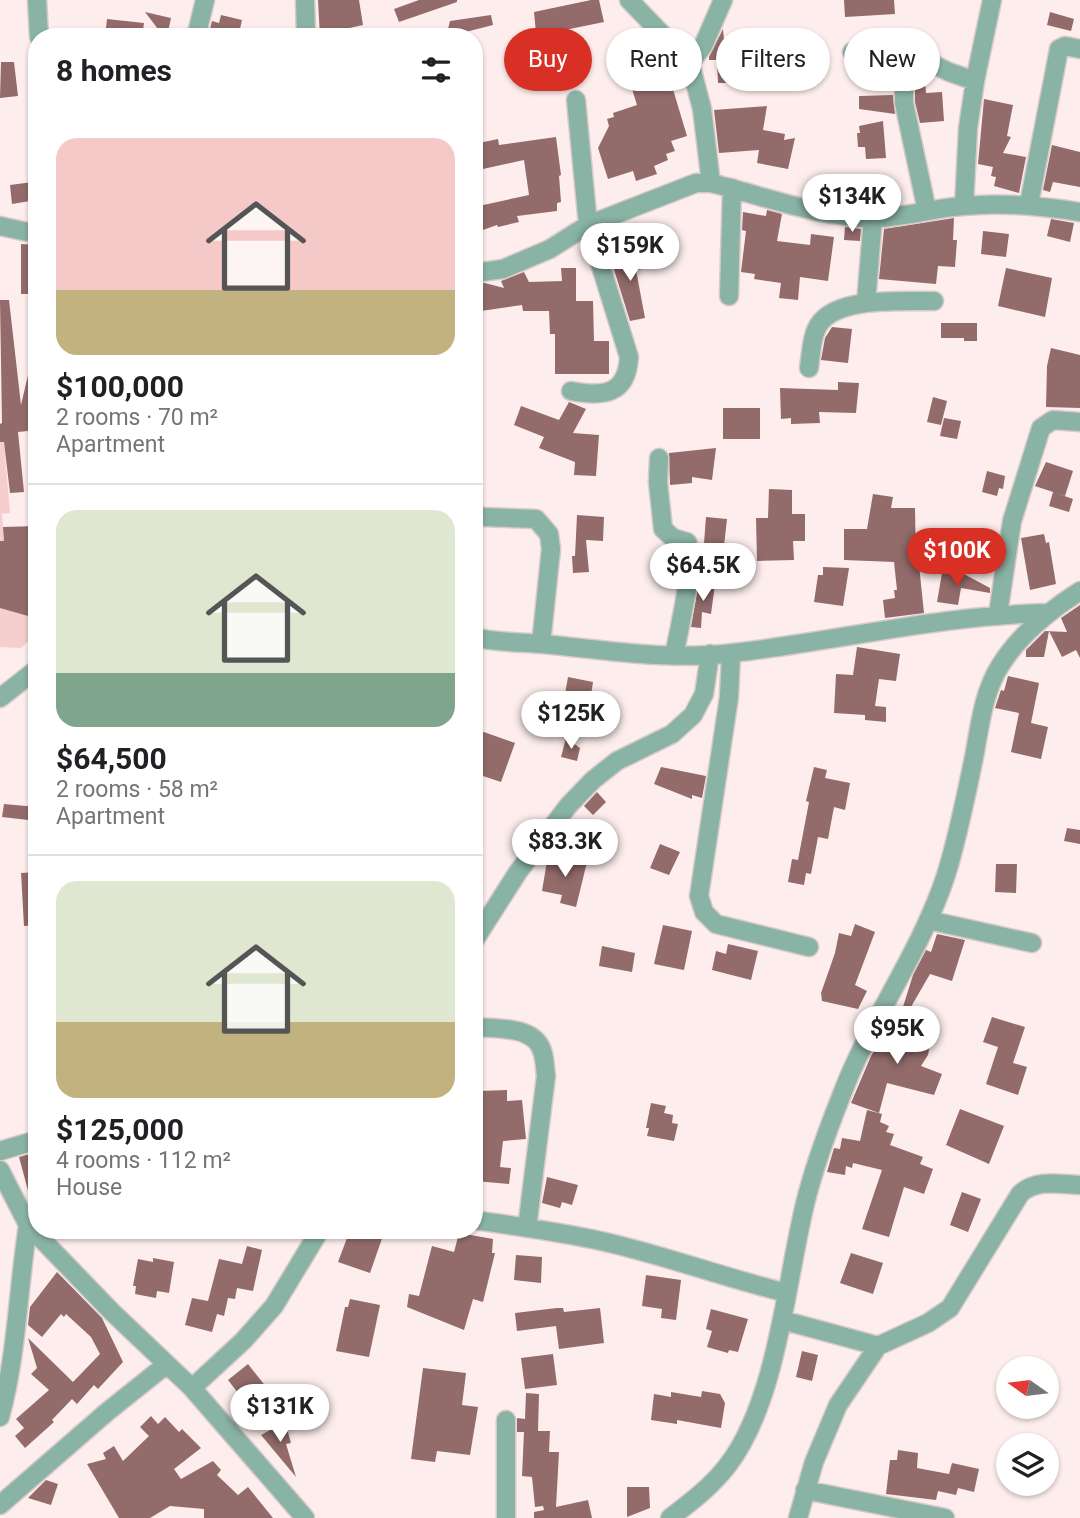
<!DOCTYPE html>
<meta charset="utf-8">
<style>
body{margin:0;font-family:Roboto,sans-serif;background:#f2f2f2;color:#202124;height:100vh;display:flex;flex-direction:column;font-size:26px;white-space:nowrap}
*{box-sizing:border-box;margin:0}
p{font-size:23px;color:#757577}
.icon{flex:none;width:38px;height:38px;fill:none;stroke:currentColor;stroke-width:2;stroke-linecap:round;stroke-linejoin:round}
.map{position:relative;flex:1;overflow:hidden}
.details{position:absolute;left:28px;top:28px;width:455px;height:1211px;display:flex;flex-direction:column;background:#fff;border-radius:28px;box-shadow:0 2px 5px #0004}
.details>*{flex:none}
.hud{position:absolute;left:504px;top:28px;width:471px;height:63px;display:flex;gap:14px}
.needle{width:46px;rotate:284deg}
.tools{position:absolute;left:996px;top:1356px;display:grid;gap:14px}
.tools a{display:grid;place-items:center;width:63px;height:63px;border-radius:50%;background:#fff;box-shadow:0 2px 5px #0004;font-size:35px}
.price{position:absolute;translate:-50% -60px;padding:0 16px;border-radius:24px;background:#fff;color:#222;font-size:23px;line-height:46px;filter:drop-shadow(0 2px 4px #0008)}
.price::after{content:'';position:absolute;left:50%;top:42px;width:21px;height:16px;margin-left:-10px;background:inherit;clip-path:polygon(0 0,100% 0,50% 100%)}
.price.active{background:#d93025;color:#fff}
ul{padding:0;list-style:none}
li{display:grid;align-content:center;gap:14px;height:371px;padding:0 28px}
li+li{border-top:2px solid #e0e0e0}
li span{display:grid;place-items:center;height:217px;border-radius:21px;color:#555}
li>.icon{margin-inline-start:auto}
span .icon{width:126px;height:126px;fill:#fffc;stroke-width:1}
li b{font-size:30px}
h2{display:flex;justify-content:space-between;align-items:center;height:84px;padding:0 28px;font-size:30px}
.tag{padding:0 24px;border-radius:32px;background:#fff;box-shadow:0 2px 5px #0004;font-size:24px;line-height:63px}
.tag.active{background:#d93025;color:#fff}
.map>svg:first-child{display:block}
.green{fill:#f6cecd}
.building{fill:#926b6a}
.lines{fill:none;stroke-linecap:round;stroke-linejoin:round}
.minor-casing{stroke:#d7cac9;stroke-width:21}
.minor{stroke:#89b3a4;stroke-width:18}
</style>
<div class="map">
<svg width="1080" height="1518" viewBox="0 0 1080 1518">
<rect width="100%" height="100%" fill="#fdeeed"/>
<path class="green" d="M 0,442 L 4,442 L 10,513 L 2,514 L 4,541 L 0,541 Z
M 0,581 L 37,588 L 37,633 L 21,648 L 0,647 Z"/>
<path class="building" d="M 318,0 L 359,0 L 363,25 L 345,29 L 345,37 L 320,37 Z
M 419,0 L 457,0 L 457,2 L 399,22 L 394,9 Z
M 591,0 L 599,0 L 604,22 L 555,32 L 563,52 L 536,57 L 532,33 L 536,33 L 534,12 Z
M 844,0 L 894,0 L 895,14 L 845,17 Z
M 145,12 L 171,18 L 167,37 L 164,37 Z
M 1050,12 L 1074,19 L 1071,31 L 1047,25 Z
M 221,15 L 242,20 L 240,29 L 252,33 L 251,37 L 208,37 L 212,21 L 219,23 Z
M 491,15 L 493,25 L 446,37 L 450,21 Z
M 107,19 L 144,23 L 142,37 L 105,37 Z
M 723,29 L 724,40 L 740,41 L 739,51 L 775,57 L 776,83 L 718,83 L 717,60 L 709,60 L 709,57 Z
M 667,60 L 679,84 L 672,86 L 687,136 L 671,141 L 675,151 L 666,154 L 668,160 L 654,166 L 657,174 L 636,181 L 633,171 L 608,179 L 598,148 L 609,126 L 607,119 L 614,117 L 613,113 L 637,105 L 632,89 L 643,86 L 641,78 L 652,74 L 650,66 Z
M 1,62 L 14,62 L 18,96 L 0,98 Z
M 925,81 L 926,93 L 942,92 L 944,121 L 920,123 L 915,102 L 915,82 Z
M 893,95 L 895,114 L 859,109 L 859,96 Z
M 984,99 L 1013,105 L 1007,136 L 1011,137 L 1003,153 L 1026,157 L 1019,193 L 994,186 L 996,177 L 991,176 L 993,167 L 978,164 Z
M 767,106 L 763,130 L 785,134 L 784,140 L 795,138 L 788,169 L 757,163 L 759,150 L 719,153 L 714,110 Z
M 883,121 L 886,158 L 866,159 L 865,147 L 858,147 L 857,133 L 860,133 L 859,126 Z
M 556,137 L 561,175 L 559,176 L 561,202 L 557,203 L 557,211 L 517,216 L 519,222 L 498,227 L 497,225 L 483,230 L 481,225 L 474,227 L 474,207 L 529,195 L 524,160 L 474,171 L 474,144 L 498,139 L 499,145 Z
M 1052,145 L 1080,152 L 1080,187 L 1053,182 L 1050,192 L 1043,190 Z
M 33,182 L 36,200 L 12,204 L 10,185 Z
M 767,210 L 782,214 L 777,241 L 810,245 L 811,234 L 834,237 L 828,281 L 800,277 L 798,300 L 779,298 L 781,283 L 754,279 L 755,274 L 741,272 L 746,231 L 742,230 L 743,212 L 766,216 Z
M 954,218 L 953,240 L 957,240 L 955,267 L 938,266 L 936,284 L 879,279 L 884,229 Z
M 1051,219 L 1074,223 L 1070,242 L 1047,236 Z
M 845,227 L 861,229 L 860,241 L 844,240 Z
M 983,231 L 1009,234 L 1006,257 L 981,254 Z
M 21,244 L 37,245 L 37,294 L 21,294 Z
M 638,250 L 642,269 L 636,270 L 645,318 L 630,321 L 611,260 L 619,258 L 618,254 Z
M 561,268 L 576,268 L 576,301 L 593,301 L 594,341 L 609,341 L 609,374 L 555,374 L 555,334 L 550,334 L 549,311 L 523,311 L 522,305 L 474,312 L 474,284 L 485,283 L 504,288 L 501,281 L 524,272 L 529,282 L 562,281 Z
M 1006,268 L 1052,278 L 1045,317 L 998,306 Z
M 0,300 L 9,300 L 21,405 L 29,371 L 31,371 L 37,418 L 37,430 L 18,432 L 24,492 L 10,493 L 4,442 L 0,442 L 0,424 L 2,423 Z
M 941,323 L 977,323 L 977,341 L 964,341 L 964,338 L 941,338 Z
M 832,327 L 852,329 L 848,363 L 821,360 L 825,338 Z
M 1051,348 L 1080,355 L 1080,408 L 1046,407 L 1047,366 Z
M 838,382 L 859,383 L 856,413 L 819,412 L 820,423 L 791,424 L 791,418 L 781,419 L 780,388 L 838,390 Z
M 933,397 L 947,401 L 941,425 L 927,422 Z
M 569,402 L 586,409 L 573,433 L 599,435 L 596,476 L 574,475 L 575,462 L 539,448 L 544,437 L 514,425 L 521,406 L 559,420 Z
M 723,408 L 760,408 L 760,439 L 723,439 Z
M 944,418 L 961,421 L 957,439 L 940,436 Z
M 716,448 L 712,480 L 692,477 L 692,483 L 670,485 L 669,453 Z
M 1046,462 L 1073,471 L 1065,496 L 1035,486 Z
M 987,471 L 1005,476 L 1003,489 L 999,488 L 997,496 L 982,492 Z
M 769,489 L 792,490 L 792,514 L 805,514 L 805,541 L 793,541 L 794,560 L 757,561 L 756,518 L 768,518 Z
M 1053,492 L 1073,499 L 1069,512 L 1049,506 Z
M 873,494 L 893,497 L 891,508 L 915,508 L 916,565 L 919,565 L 924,613 L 885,618 L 883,600 L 895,598 L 894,590 L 897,590 L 894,562 L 844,560 L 844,529 L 867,529 Z
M 577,515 L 604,517 L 603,541 L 586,540 L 589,572 L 573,573 L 572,556 L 575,556 Z
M 706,517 L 727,519 L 723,555 L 710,554 L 711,544 L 704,543 Z
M 37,526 L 37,584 L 32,584 L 28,616 L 0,608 L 0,541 L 4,541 L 3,527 Z
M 1044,534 L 1046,543 L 1049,542 L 1056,584 L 1030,590 L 1021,538 Z
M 823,567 L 849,568 L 843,606 L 814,602 L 818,575 L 823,575 Z
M 942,573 L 961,576 L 962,573 L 990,588 L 990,593 L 961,588 L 958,605 L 937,602 Z
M 699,582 L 715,584 L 711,614 L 702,612 L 701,628 L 691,627 Z
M 1080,605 L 1080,658 L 1076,650 L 1062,657 L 1049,631 L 1044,657 L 1026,657 L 1026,650 L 1045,631 L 1067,632 L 1061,618 Z
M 857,647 L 900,654 L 896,681 L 879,679 L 875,706 L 886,707 L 886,722 L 865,720 L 865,715 L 834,713 L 836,674 L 853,675 Z
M 1008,676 L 1039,683 L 1031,723 L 1048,727 L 1041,759 L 1011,752 L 1019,713 L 995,708 L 1001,690 L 1004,691 Z
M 568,677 L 593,682 L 590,702 L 591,702 L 584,734 L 563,732 L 568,706 L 563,705 Z
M 481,731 L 515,743 L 501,782 L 474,773 L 474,750 Z
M 566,738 L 580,748 L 577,761 L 561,757 Z
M 661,767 L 706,776 L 702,798 L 692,795 L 692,799 L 654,784 Z
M 814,767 L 827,770 L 825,778 L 850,783 L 845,810 L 834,807 L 828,839 L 818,837 L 811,874 L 806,873 L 804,885 L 788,882 L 792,859 L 798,860 L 809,802 L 806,801 Z
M 597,792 L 606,802 L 593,815 L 584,806 Z
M 4,804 L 37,807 L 37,821 L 2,817 Z
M 1067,828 L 1080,830 L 1080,844 L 1064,841 Z
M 660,844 L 680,852 L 669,875 L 650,868 Z
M 554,855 L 587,862 L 576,907 L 560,903 L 562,895 L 542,891 L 547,861 L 552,862 Z
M 996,864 L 1017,864 L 1016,893 L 995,892 Z
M 37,872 L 37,925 L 24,926 L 21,873 Z
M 855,924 L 875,932 L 855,985 L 867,991 L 858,1009 L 822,1001 L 821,993 L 835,953 L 839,933 L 851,936 Z
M 663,925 L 692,931 L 684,970 L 654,964 Z
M 937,934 L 965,940 L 952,981 L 930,974 L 908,1012 L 902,1010 L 913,975 L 926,950 L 931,952 Z
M 728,944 L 758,951 L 751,980 L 712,970 L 716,951 L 726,954 Z
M 602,946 L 635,953 L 632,972 L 599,966 Z
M 992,1017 L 1025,1027 L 1013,1063 L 1027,1067 L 1018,1095 L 986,1084 L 998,1047 L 983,1042 Z
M 893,1021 L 921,1026 L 919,1037 L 931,1039 L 928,1055 L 921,1066 L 942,1074 L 934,1095 L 887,1083 L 879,1113 L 851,1103 L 871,1056 Z
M 507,1090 L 507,1101 L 522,1100 L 526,1139 L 503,1141 L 500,1167 L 511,1168 L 509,1184 L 475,1181 L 480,1135 L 479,1091 Z
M 651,1103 L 666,1106 L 664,1113 L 673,1115 L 672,1123 L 678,1124 L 674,1141 L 647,1136 L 649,1128 L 646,1128 Z
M 960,1109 L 1004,1126 L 989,1164 L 946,1145 Z
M 867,1110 L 882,1114 L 880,1122 L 889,1126 L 886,1132 L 894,1134 L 890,1145 L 923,1157 L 920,1164 L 933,1169 L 924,1194 L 904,1187 L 889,1237 L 862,1229 L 882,1170 L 853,1163 L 852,1168 L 846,1166 L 845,1175 L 827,1172 L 834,1148 L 840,1149 L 842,1138 L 860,1141 Z
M 37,1152 L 37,1209 L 33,1209 L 19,1157 Z
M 547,1177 L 578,1185 L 572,1205 L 562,1202 L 560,1208 L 542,1203 Z
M 962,1192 L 981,1199 L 968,1232 L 950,1225 Z
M 350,1230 L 385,1230 L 370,1273 L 338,1262 Z
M 459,1233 L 493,1239 L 492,1253 L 495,1253 L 483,1302 L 473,1299 L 464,1330 L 407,1307 L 409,1294 L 419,1296 L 432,1246 L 454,1252 Z
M 247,1246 L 262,1250 L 253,1291 L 237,1288 L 235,1299 L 228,1298 L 224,1316 L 217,1314 L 212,1332 L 185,1325 L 192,1298 L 208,1301 L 219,1259 L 242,1264 Z
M 851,1253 L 883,1263 L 873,1294 L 840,1283 Z
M 516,1255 L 542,1257 L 541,1283 L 514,1280 Z
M 153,1258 L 174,1262 L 169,1293 L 157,1291 L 156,1298 L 135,1294 L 136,1286 L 133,1286 L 138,1259 L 153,1262 Z
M 57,1272 L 102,1318 L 123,1362 L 98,1389 L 94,1385 L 77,1404 L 72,1399 L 52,1420 L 54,1422 L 25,1448 L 15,1436 L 24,1428 L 16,1419 L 49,1390 L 31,1374 L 37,1368 L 28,1338 L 73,1382 L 100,1354 L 91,1337 L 66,1314 L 64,1317 L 61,1314 L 42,1337 L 28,1325 L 30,1307 Z
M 646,1275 L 681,1280 L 676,1320 L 661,1318 L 662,1309 L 642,1306 Z
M 350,1299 L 380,1305 L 369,1357 L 336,1351 L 345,1307 L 348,1307 Z
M 557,1308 L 563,1308 L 564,1312 L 600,1308 L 604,1343 L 559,1349 L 556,1326 L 517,1331 L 515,1313 Z
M 711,1309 L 748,1319 L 738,1352 L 729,1350 L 728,1353 L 707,1347 L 712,1331 L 706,1329 Z
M 802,1351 L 818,1355 L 812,1381 L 796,1377 Z
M 553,1354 L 557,1385 L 525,1389 L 521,1358 Z
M 248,1364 L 274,1397 L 261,1407 L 259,1404 L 251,1410 L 228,1380 Z
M 423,1368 L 466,1373 L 462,1405 L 478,1407 L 470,1455 L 437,1451 L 435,1462 L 411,1459 Z
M 702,1391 L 720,1394 L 725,1403 L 721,1428 L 677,1420 L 677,1424 L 651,1420 L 654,1394 L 671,1397 L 671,1392 L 701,1397 Z
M 526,1393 L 539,1394 L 538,1431 L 550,1431 L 549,1452 L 559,1452 L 556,1507 L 588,1500 L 592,1518 L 534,1518 L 534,1512 L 544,1510 L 543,1506 L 535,1507 L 532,1477 L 522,1476 L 524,1432 L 517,1432 L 517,1418 L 525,1419 Z
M 151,1416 L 158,1424 L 165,1417 L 179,1432 L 182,1429 L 201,1448 L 174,1469 L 181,1479 L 213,1461 L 221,1470 L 217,1475 L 238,1495 L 248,1487 L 273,1518 L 204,1518 L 204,1509 L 170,1506 L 150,1518 L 119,1518 L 87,1464 L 106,1459 L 103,1453 L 114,1446 L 123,1461 L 149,1436 L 140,1427 Z
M 285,1422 L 291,1443 L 286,1444 L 296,1477 L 261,1435 Z
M 898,1450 L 918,1453 L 917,1468 L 949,1474 L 952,1463 L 979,1469 L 974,1492 L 958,1488 L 956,1495 L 938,1491 L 936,1500 L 886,1494 L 890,1460 L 897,1460 Z
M 46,1480 L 58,1484 L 51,1505 L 28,1498 Z
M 627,1487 L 649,1487 L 650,1508 L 627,1517 Z"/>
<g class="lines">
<defs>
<path id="minor" d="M 37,0 L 39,37
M 305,0 L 306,37
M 629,0 L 690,63 L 702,109 L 711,183
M 196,37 L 205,0
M 852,52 L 891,60 L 922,59 L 949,72 L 975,81
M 690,63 L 703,46 L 723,0
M 904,84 L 904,103 L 927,211
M 1029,204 L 1059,49 L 1065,46 L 1080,49
M 964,206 L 968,128 L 975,81 L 992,0
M 0,226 L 37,234
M 474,273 L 503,269 L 550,249 L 588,225 L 696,183 L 711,183 C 764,196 817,217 873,218 C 903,218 933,208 963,206 C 1003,202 1041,206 1080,212
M 729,296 L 732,188
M 866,303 L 873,218
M 809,368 C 811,356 811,341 816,330 C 830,295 902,302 934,301
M 571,391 C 603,397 627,395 629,357 L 588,225 L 576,100
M 659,458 L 658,482 L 663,529 L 673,538 L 687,542 C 697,555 678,634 674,656
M 474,514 L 483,517 L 536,519 L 549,534 L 551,549 L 541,644
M 998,614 L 1012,521 L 1041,428 L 1053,420 L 1080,422
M 474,637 C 497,643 520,642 543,644 C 605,650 670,661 733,653 C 838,641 942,615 1048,613
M 731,654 L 729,697 L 699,896 L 704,912 L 716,924 L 809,947
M 0,698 L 37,669
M 928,920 L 1032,943
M 474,941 L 518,872 L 568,806 L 593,780 L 617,761 L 672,734 L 693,715 L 704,694 L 710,654
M 474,1027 C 497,1029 537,1025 543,1054 C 545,1061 545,1069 546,1076 L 527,1228
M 0,1151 L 37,1140
M 0,1170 L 28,1225 L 111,1311 L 192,1388 L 305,1518
M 474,1220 C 516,1226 560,1232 601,1241 C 664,1255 725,1278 787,1293
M 782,1320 L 878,1346
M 192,1388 L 243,1341 L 274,1306 L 320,1230
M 0,1417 C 17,1355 18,1289 28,1225
M 506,1420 L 506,1518
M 805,1490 L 945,1518
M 0,1505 L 107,1412 L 167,1364
M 670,1518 C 691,1502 712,1486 728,1465 C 777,1401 786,1282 805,1204 C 814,1167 828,1129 842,1094 C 871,1018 921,952 946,875 C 958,837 966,796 974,757 C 980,726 983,693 1000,666 C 1019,635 1050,610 1080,591
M 798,1518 L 814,1462 L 838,1405 L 878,1346 L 928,1323 L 950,1308 L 1020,1194 C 1036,1179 1058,1184 1080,1185"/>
</defs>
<use href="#minor" class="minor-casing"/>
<use href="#minor" class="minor"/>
</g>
</svg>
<div class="tools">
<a><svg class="needle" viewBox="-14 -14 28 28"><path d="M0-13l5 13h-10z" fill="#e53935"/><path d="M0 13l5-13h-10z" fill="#757577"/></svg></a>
<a><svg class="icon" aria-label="layers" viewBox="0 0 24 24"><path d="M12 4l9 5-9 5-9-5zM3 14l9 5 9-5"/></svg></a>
</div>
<b class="price" style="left:852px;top:234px">$134K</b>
<b class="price" style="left:630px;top:283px">$159K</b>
<b class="price active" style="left:957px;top:588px">$100K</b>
<b class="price" style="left:703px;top:603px">$64.5K</b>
<b class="price" style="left:571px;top:751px">$125K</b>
<b class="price" style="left:565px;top:879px">$83.3K</b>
<b class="price" style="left:897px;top:1066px">$95K</b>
<b class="price" style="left:280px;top:1444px">$131K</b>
<div class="hud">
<a class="tag active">Buy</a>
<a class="tag">Rent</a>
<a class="tag">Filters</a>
<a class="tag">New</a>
</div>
<section class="details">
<h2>8 homes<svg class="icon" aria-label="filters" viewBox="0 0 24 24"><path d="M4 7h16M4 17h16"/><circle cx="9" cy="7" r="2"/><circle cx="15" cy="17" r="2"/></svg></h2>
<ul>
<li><span style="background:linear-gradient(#f6c9c9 70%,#c2b280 0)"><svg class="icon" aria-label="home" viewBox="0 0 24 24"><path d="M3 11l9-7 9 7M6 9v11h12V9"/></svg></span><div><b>$100,000</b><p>2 rooms · 70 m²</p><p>Apartment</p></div></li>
<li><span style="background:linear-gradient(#dfe7d0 75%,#7fa58c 0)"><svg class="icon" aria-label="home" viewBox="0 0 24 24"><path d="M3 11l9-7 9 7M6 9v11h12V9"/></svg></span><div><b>$64,500</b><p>2 rooms · 58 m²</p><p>Apartment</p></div></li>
<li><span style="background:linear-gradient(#dfe7d0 65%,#c2b280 0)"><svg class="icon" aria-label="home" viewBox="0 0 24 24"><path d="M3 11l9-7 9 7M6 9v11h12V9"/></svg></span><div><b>$125,000</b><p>4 rooms · 112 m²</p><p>House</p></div></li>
</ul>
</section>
</div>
